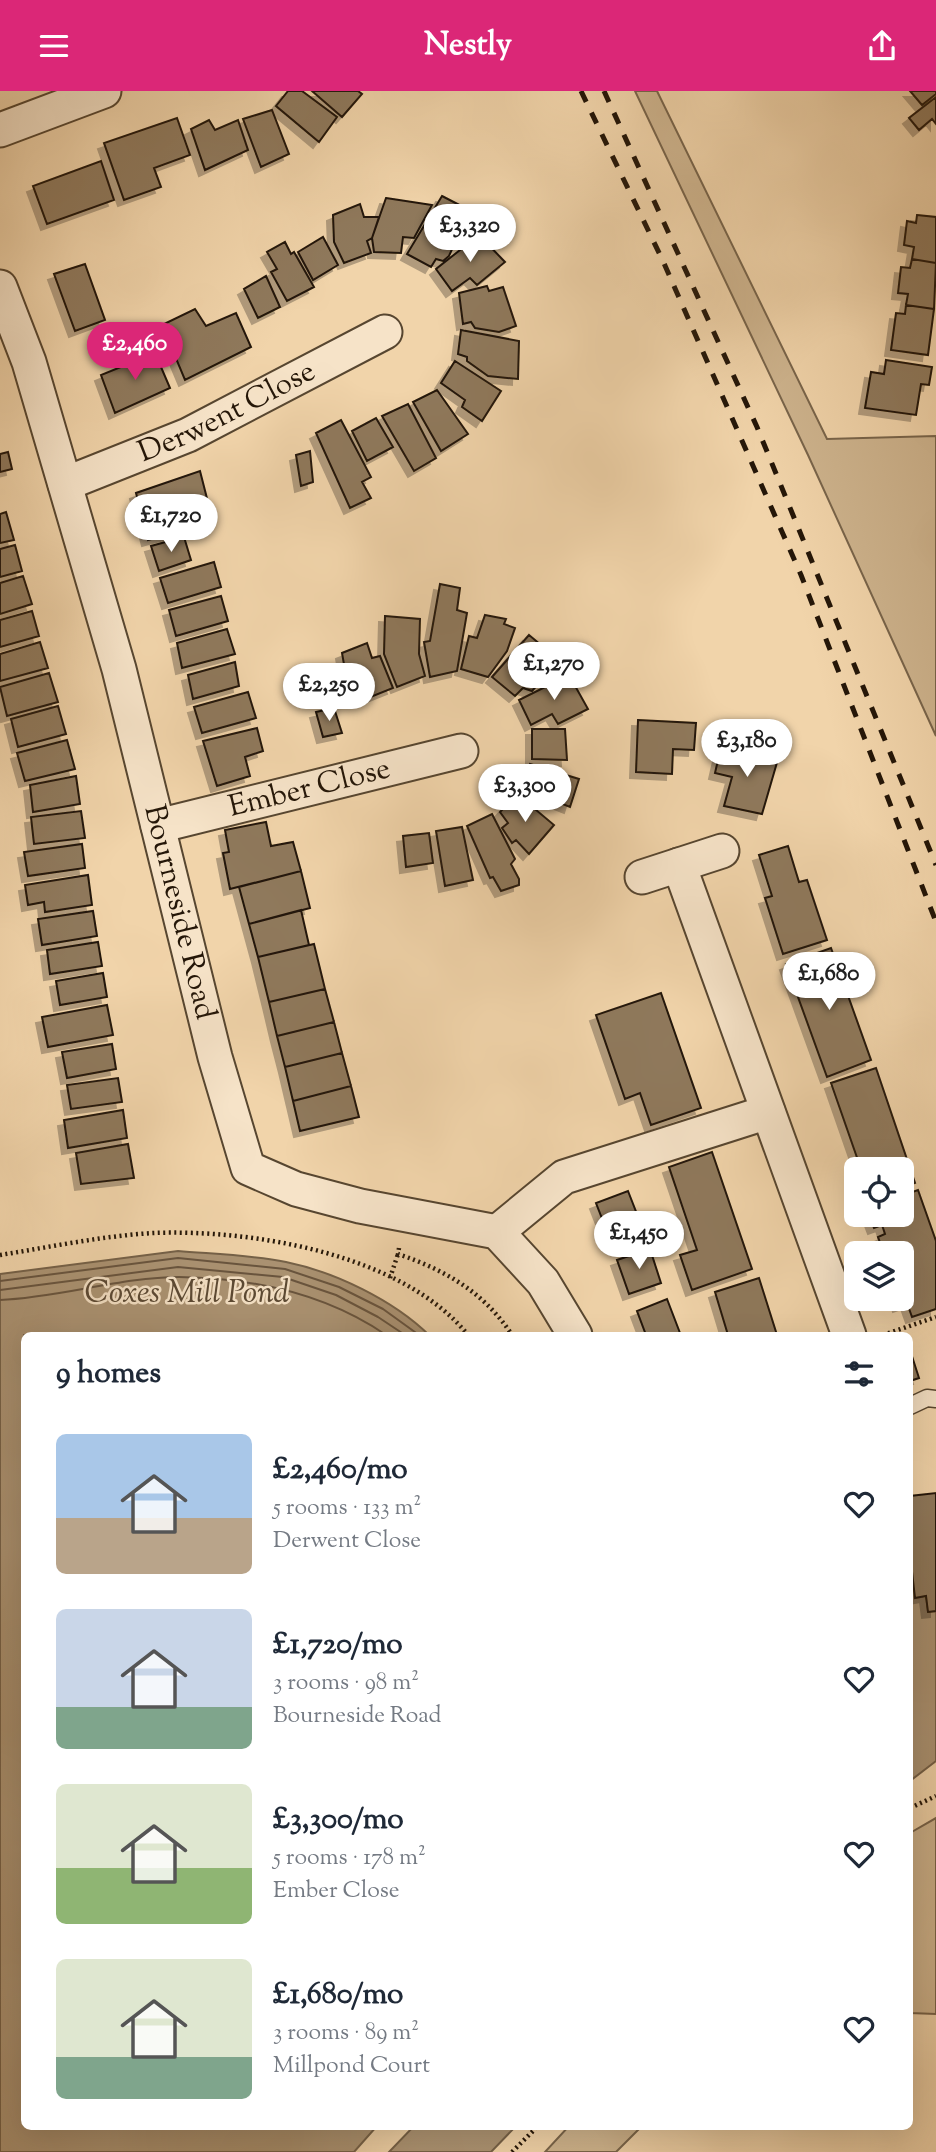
<!DOCTYPE html>
<meta charset="utf-8">
<style>
body{margin:0;font-family:"Sorts Mill Goudy",serif;background:#f6f6f7;color:#1f2937;height:100vh;display:flex;flex-direction:column;font-size:26px;white-space:nowrap}
*{box-sizing:border-box;margin:0}
p{font-size:23px;color:#747a83}
.icon{flex:none;width:38px;height:38px;fill:none;stroke:currentColor;stroke-width:2;stroke-linecap:round;stroke-linejoin:round}
.map{position:relative;flex:1;overflow:hidden}
.sheet{position:absolute;left:21px;top:1241px;width:892px;height:798px;display:flex;flex-direction:column;background:#fff;border-radius:10px;box-shadow:0 7px 28px #0002}
.sheet>*{flex:none}
.tools{position:absolute;left:844px;top:1066px;display:grid;gap:14px}
.tools a{display:grid;place-items:center;width:70px;height:70px;border-radius:10px;background:#fff;box-shadow:0 7px 28px #0002;font-size:35px}
.price{position:absolute;translate:-50% -60px;padding:0 16px;border-radius:24px;background:#fff;color:#222;font-size:23px;line-height:46px;filter:drop-shadow(0 2px 4px #0008)}
.price::after{content:'';position:absolute;left:50%;top:42px;width:21px;height:16px;margin-left:-10px;background:inherit;clip-path:polygon(0 0,100% 0,50% 100%)}
.price.current{background:#db2777;color:#fff}
ul{padding:0;list-style:none}
li{display:flex;align-items:center;gap:21px;height:175px;padding:0 35px}
li span{display:grid;place-items:center;flex:none;width:196px;height:140px;border-radius:10px;color:#555}
li>.icon{margin-inline-start:auto}
span .icon{width:84px;height:84px;fill:#fffc;stroke-width:1}
li b{font-size:30px}
h2{display:flex;justify-content:space-between;align-items:center;height:84px;padding:0 35px;font-size:30px}
header{display:flex;justify-content:space-between;align-items:center;height:91px;padding:0 35px;background:#db2777;color:#fff;font-size:32px;font-weight:800}
.map>svg:first-child{display:block}
.green{fill:#ceb48e;stroke:#79654b;stroke-width:2}
.water{fill:#ab9373;stroke:#756148;stroke-width:2}
.lines{fill:none;stroke-linecap:round;stroke-linejoin:round}
.shore{stroke:#68543e;stroke-width:2}
.building{fill:#8f795c;stroke:#241608;stroke-width:2;filter:url(#shadow)}
.service-casing{stroke:#574630;stroke-width:19}
.minor-casing{stroke:#574630;stroke-width:37}
.path{stroke:#241608;stroke-width:4.5;stroke-dasharray:2 3.5;stroke-linecap:butt}
.service{stroke:#f6e3c8;stroke-width:16}
.minor{stroke:#f6e3c8;stroke-width:33}
.rail{stroke:#241608;stroke-width:5;stroke-dasharray:12 12;stroke-linecap:butt}
.labels{text-anchor:middle;dominant-baseline:central;stroke-width:5;stroke-linejoin:round;paint-order:stroke}
.street-label{font-size:30px;fill:#241608;stroke:#f6e3c8}
.water-label{font-size:32px;font-style:italic;fill:#5a4833;stroke:#f6e3c8}
</style>
<header><svg class="icon" aria-label="menu" viewBox="0 0 24 24"><path d="M4 6h16M4 12h16M4 18h16"/></svg>Nestly<svg class="icon" aria-label="share" viewBox="0 0 24 24"><path d="M12 15V3M7 8l5-5 5 5M5 13v7h14v-7"/></svg></header>
<div class="map">
<svg width="936" height="2061" viewBox="0 0 936 2061">
<defs>
<filter id="shadow"><feDropShadow dx="-6" dy="6" stdDeviation="0" flood-color="#0004"/></filter>
</defs>
<rect width="100%" height="100%" fill="#f1d4aa"/>
<filter id="stains"><feTurbulence type="fractalNoise" baseFrequency=".00286" numOctaves="4"/><feColorMatrix values="0 0 0 0 .2 0 0 0 0 .09 0 0 0 0 .02 0 0 0 .5 -.17"/></filter>
<radialGradient id="worn" r=".72"><stop offset=".6" stop-color="#630" stop-opacity="0"/><stop offset="1" stop-color="#630" stop-opacity=".3"/></radialGradient>
<path class="green" d="M 635,0 L 657,0 L 827,348 L 936,345 L 936,645 L 808,364 Z
M 936,1727 L 936,1923 L 910,1922 L 910,1742 Z
M 569,2035 L 642,2035 L 616,2061 L 545,2061 Z"/>
<path class="water" d="M 178,1160 C 213,1163 251,1164 286,1171 C 335,1181 393,1209 429,1244 L 24,1244 L 24,2035 L 377,2035 L 354,2061 L 0,2061 L 0,1183 Z
M 913,1489 L 926,1505 L 928,1521 L 936,1520 L 936,1670 L 910,1690 L 910,1490 Z
M 414,2035 L 516,2035 L 491,2061 L 389,2061 Z"/>
<g class="lines">
<path class="shore" d="M 0,1190 L 178,1167 L 285,1178 L 339,1196 L 383,1218 L 419,1244
M 0,1199 L 178,1176 L 283,1186 L 336,1204 L 378,1226 L 405,1244
M 0,1209 C 58,1207 122,1186 179,1186 C 252,1187 326,1203 386,1244"/>
</g>
<path class="building" d="M 288,0 L 302,0 L 337,26 L 319,51 L 276,15 Z
M 312,0 L 358,0 L 362,3 L 342,26 Z
M 910,0 L 936,0 L 936,3 L 922,14 Z
M 936,6 L 936,33 L 932,28 L 919,39 L 909,27 Z
M 272,19 L 289,63 L 261,76 L 243,28 Z
M 177,27 L 190,64 L 154,77 L 161,96 L 124,109 L 104,52 Z
M 209,29 L 215,39 L 238,29 L 248,59 L 205,79 L 191,38 Z
M 101,70 L 114,109 L 47,133 L 33,95 Z
M 442,105 L 475,122 L 464,148 L 457,147 L 449,165 L 443,170 L 436,168 L 431,176 L 407,163 Z
M 386,107 L 432,114 L 414,147 L 403,146 L 401,162 L 374,161 L 372,147 Z
M 360,113 L 364,126 L 379,126 L 372,147 L 367,150 L 371,162 L 344,172 L 334,151 L 333,124 Z
M 917,124 L 936,126 L 936,172 L 912,168 L 914,156 L 904,154 L 907,130 L 916,132 Z
M 479,144 L 505,171 L 477,194 L 470,187 L 452,200 L 436,178 Z
M 323,146 L 338,174 L 313,189 L 298,161 Z
M 285,151 L 291,163 L 294,161 L 314,196 L 287,210 L 271,181 L 277,178 L 267,161 Z
M 912,168 L 936,172 L 934,218 L 906,214 L 908,203 L 898,202 L 901,176 L 910,177 Z
M 85,173 L 105,229 L 75,240 L 54,183 Z
M 266,185 L 280,216 L 258,227 L 244,198 Z
M 487,195 L 489,200 L 503,196 L 516,235 L 499,241 L 475,237 L 471,231 L 463,233 L 459,202 Z
M 906,214 L 934,218 L 928,264 L 891,259 L 896,222 L 905,223 Z
M 195,218 L 206,235 L 236,222 L 251,256 L 185,289 L 162,234 Z
M 461,239 L 519,250 L 518,288 L 488,285 L 467,270 L 467,266 L 458,263 Z
M 155,262 L 170,297 L 115,322 L 101,284 Z
M 886,269 L 932,276 L 929,294 L 921,293 L 916,324 L 865,317 L 871,281 L 884,283 Z
M 455,270 L 501,300 L 482,330 L 462,316 L 465,309 L 441,292 Z
M 437,299 L 468,343 L 441,360 L 413,311 Z
M 408,313 L 436,367 L 414,380 L 382,325 Z
M 376,327 L 393,356 L 367,370 L 352,340 Z
M 341,329 L 371,386 L 362,391 L 371,407 L 350,417 L 316,342 Z
M 310,360 L 313,391 L 301,395 L 296,364 Z
M 8,361 L 12,378 L 0,381 L 0,363 Z
M 200,380 L 213,431 L 148,449 L 136,402 Z
M 6,421 L 14,449 L 0,452 L 0,423 Z
M 184,446 L 191,469 L 159,480 L 151,455 Z
M 15,454 L 22,480 L 0,486 L 0,458 Z
M 214,471 L 221,496 L 168,512 L 160,487 Z
M 23,485 L 32,513 L 0,523 L 0,492 Z
M 440,493 L 460,497 L 457,519 L 467,522 L 457,580 L 430,586 L 424,551 L 430,550 Z
M 221,505 L 228,530 L 176,545 L 169,519 Z
M 32,520 L 39,545 L 0,556 L 0,529 Z
M 485,524 L 506,528 L 504,533 L 515,537 L 507,560 L 488,586 L 461,578 L 469,545 L 477,547 Z
M 385,525 L 420,528 L 419,563 L 425,585 L 397,596 L 384,563 Z
M 227,538 L 235,563 L 182,577 L 177,552 Z
M 529,544 L 559,569 L 532,600 L 523,597 L 515,605 L 492,586 Z
M 40,551 L 48,577 L 0,590 L 0,563 Z
M 367,552 L 372,567 L 380,565 L 393,597 L 368,607 L 355,582 L 346,585 L 342,562 Z
M 235,571 L 239,595 L 193,608 L 188,584 Z
M 49,582 L 58,611 L 7,625 L 0,596 Z
M 569,584 L 588,618 L 558,633 L 552,623 L 531,634 L 519,609 Z
M 248,601 L 256,627 L 202,642 L 194,616 Z
M 58,615 L 66,643 L 18,656 L 11,628 Z
M 334,617 L 342,642 L 323,646 L 316,621 Z
M 638,629 L 696,632 L 694,659 L 673,658 L 672,683 L 636,681 Z
M 257,637 L 263,660 L 245,666 L 250,685 L 217,695 L 203,650 Z
M 532,638 L 565,638 L 567,669 L 532,668 Z
M 67,649 L 75,678 L 25,690 L 17,662 Z
M 721,656 L 778,668 L 762,723 L 724,715 L 732,686 L 715,682 Z
M 530,673 L 579,688 L 570,716 L 522,697 Z
M 76,685 L 80,713 L 33,721 L 30,694 Z
M 517,703 L 554,734 L 529,763 L 516,749 L 512,752 L 502,737 L 508,732 L 500,721 Z
M 81,720 L 85,747 L 34,753 L 31,726 Z
M 492,723 L 515,768 L 511,773 L 519,788 L 519,794 L 501,800 L 493,786 L 490,787 L 467,735 Z
M 266,731 L 271,755 L 293,751 L 301,780 L 230,798 L 223,762 L 229,761 L 225,739 Z
M 462,736 L 473,789 L 445,795 L 436,740 Z
M 429,742 L 433,772 L 406,776 L 403,745 Z
M 82,753 L 85,777 L 28,785 L 24,761 Z
M 788,755 L 799,791 L 807,789 L 827,849 L 783,863 L 765,807 L 772,805 L 759,764 Z
M 301,780 L 310,817 L 249,833 L 239,796 Z
M 88,784 L 92,814 L 45,821 L 44,811 L 28,814 L 25,794 Z
M 301,819 L 309,854 L 258,866 L 249,833 Z
M 93,820 L 97,845 L 42,854 L 38,828 Z
M 98,851 L 102,875 L 50,883 L 47,859 Z
M 314,853 L 325,898 L 269,911 L 258,866 Z
M 831,857 L 871,969 L 827,986 L 786,873 Z
M 103,882 L 107,906 L 60,914 L 56,890 Z
M 325,898 L 334,931 L 277,945 L 269,911 Z
M 661,902 L 701,1017 L 651,1034 L 640,1002 L 625,1008 L 596,924 Z
M 107,914 L 113,944 L 48,956 L 42,926 Z
M 334,931 L 342,962 L 285,976 L 277,945 Z
M 112,953 L 116,978 L 67,987 L 62,961 Z
M 342,962 L 351,995 L 293,1010 L 285,976 Z
M 876,977 L 915,1092 L 901,1097 L 901,1078 L 861,1078 L 831,992 Z
M 118,987 L 122,1011 L 71,1018 L 67,994 Z
M 351,995 L 359,1026 L 300,1040 L 293,1010 Z
M 123,1019 L 127,1047 L 68,1057 L 64,1029 Z
M 128,1053 L 134,1087 L 81,1093 L 76,1062 Z
M 712,1061 L 752,1178 L 692,1199 L 680,1164 L 697,1159 L 669,1076 Z
M 918,1099 L 936,1150 L 936,1218 L 912,1226 L 907,1212 L 899,1215 L 897,1208 L 901,1208 L 901,1162 L 892,1162 L 890,1158 L 883,1160 L 878,1146 L 885,1143 L 882,1134 L 874,1137 L 869,1124 L 901,1124 L 901,1105 Z
M 628,1100 L 642,1136 L 610,1148 L 596,1112 Z
M 650,1158 L 661,1192 L 629,1203 L 617,1169 Z
M 759,1187 L 777,1244 L 728,1244 L 715,1201 Z
M 667,1208 L 680,1242 L 646,1244 L 637,1220 Z
M 910,1259 L 919,1287 L 910,1290 Z
M 936,1402 L 936,1520 L 928,1521 L 926,1505 L 915,1507 L 910,1463 L 910,1405 Z"/>
<g class="lines">
<defs>
<path id="service" d="M 910,1315 L 927,1307 L 936,1308"/>
<g id="minor">
<path d="M 0,39 L 104,0"/>
<path id="s1" d="M 0,196 L 29,271 L 119,578 L 215,966 L 248,1077 L 296,1098 L 360,1115 L 497,1141 L 543,1191 L 575,1244"/>
<path id="s2" d="M 65,393 L 188,344 L 385,241"/>
<path id="s3" d="M 158,735 L 461,660"/>
<path d="M 679,774 L 849,1244"/>
<path d="M 642,786 L 722,760"/>
<path d="M 497,1141 L 564,1086 L 768,1021"/>
</g>
</defs>
<use href="#service" class="service-casing"/>
<use href="#minor" class="minor-casing"/>
<path class="path" d="M 399,1157 L 398,1163 C 445,1179 484,1201 512,1244
M 0,1164 C 50,1156 102,1145 153,1142 C 252,1138 403,1163 468,1244
M 390,1187 L 398,1163
M 883,1244 L 936,1226
M 910,1717 L 936,1705
M 512,2061 L 538,2035"/>
<use href="#service" class="service"/>
<use href="#minor" class="minor"/>
<path class="rail" d="M 581,0 L 663,170 L 801,484 L 936,831
M 604,0 L 757,336 L 936,774"/>
</g>
<g class="labels">
<g class="street-label">
<text stroke="none"><textPath href="#s2" startOffset="177">Derwent Close</textPath></text>
<text stroke="none"><textPath href="#s3" startOffset="156">Ember Close</textPath></text>
<text stroke="none"><textPath href="#s1" startOffset="651">Bourneside Road</textPath></text>
</g>
<g class="water-label">
<text x="187" y="1203">Coxes Mill Pond</text>
</g>
</g>
<rect width="100%" height="100%" filter="url(#stains)"/>
<rect width="100%" height="100%" fill="url(#worn)"/>
</svg>
<div class="tools">
<a><svg class="icon" aria-label="locate" viewBox="0 0 24 24"><circle cx="12" cy="12" r="6"/><path d="M12 2v4M12 18v4M2 12h4M18 12h4"/></svg></a>
<a><svg class="icon" aria-label="layers" viewBox="0 0 24 24"><path d="M12 4l9 5-9 5-9-5zM3 14l9 5 9-5"/></svg></a>
</div>
<b class="price" style="left:470px;top:173px">£3,320</b>
<b class="price current" style="left:135px;top:291px">£2,460</b>
<b class="price" style="left:171px;top:463px">£1,720</b>
<b class="price" style="left:554px;top:611px">£1,270</b>
<b class="price" style="left:329px;top:632px">£2,250</b>
<b class="price" style="left:747px;top:688px">£3,180</b>
<b class="price" style="left:525px;top:733px">£3,300</b>
<b class="price" style="left:829px;top:921px">£1,680</b>
<b class="price" style="left:639px;top:1180px">£1,450</b>
<section class="sheet">
<h2>9 homes<svg class="icon" aria-label="filters" viewBox="0 0 24 24"><path d="M4 7h16M4 17h16"/><circle cx="9" cy="7" r="2"/><circle cx="15" cy="17" r="2"/></svg></h2>
<ul>
<li><span style="background:linear-gradient(#a9c7e8 60%,#b9a48a 0)"><svg class="icon" aria-label="home" viewBox="0 0 24 24"><path d="M3 11l9-7 9 7M6 9v11h12V9"/></svg></span><div><b>£2,460/mo</b><p>5 rooms · 133 m²</p><p>Derwent Close</p></div><svg class="icon" aria-label="heart" viewBox="0 0 24 24"><path d="M12 20l-8-8c-3-5 5-10 8-4 3-6 11-1 8 4z"/></svg></li>
<li><span style="background:linear-gradient(#c9d6e8 70%,#7fa58c 0)"><svg class="icon" aria-label="home" viewBox="0 0 24 24"><path d="M3 11l9-7 9 7M6 9v11h12V9"/></svg></span><div><b>£1,720/mo</b><p>3 rooms · 98 m²</p><p>Bourneside Road</p></div><svg class="icon" aria-label="heart" viewBox="0 0 24 24"><path d="M12 20l-8-8c-3-5 5-10 8-4 3-6 11-1 8 4z"/></svg></li>
<li><span style="background:linear-gradient(#dfe7d0 60%,#8fb573 0)"><svg class="icon" aria-label="home" viewBox="0 0 24 24"><path d="M3 11l9-7 9 7M6 9v11h12V9"/></svg></span><div><b>£3,300/mo</b><p>5 rooms · 178 m²</p><p>Ember Close</p></div><svg class="icon" aria-label="heart" viewBox="0 0 24 24"><path d="M12 20l-8-8c-3-5 5-10 8-4 3-6 11-1 8 4z"/></svg></li>
<li><span style="background:linear-gradient(#dfe7d0 70%,#7fa58c 0)"><svg class="icon" aria-label="home" viewBox="0 0 24 24"><path d="M3 11l9-7 9 7M6 9v11h12V9"/></svg></span><div><b>£1,680/mo</b><p>3 rooms · 89 m²</p><p>Millpond Court</p></div><svg class="icon" aria-label="heart" viewBox="0 0 24 24"><path d="M12 20l-8-8c-3-5 5-10 8-4 3-6 11-1 8 4z"/></svg></li>
</ul>
</section>
</div>
